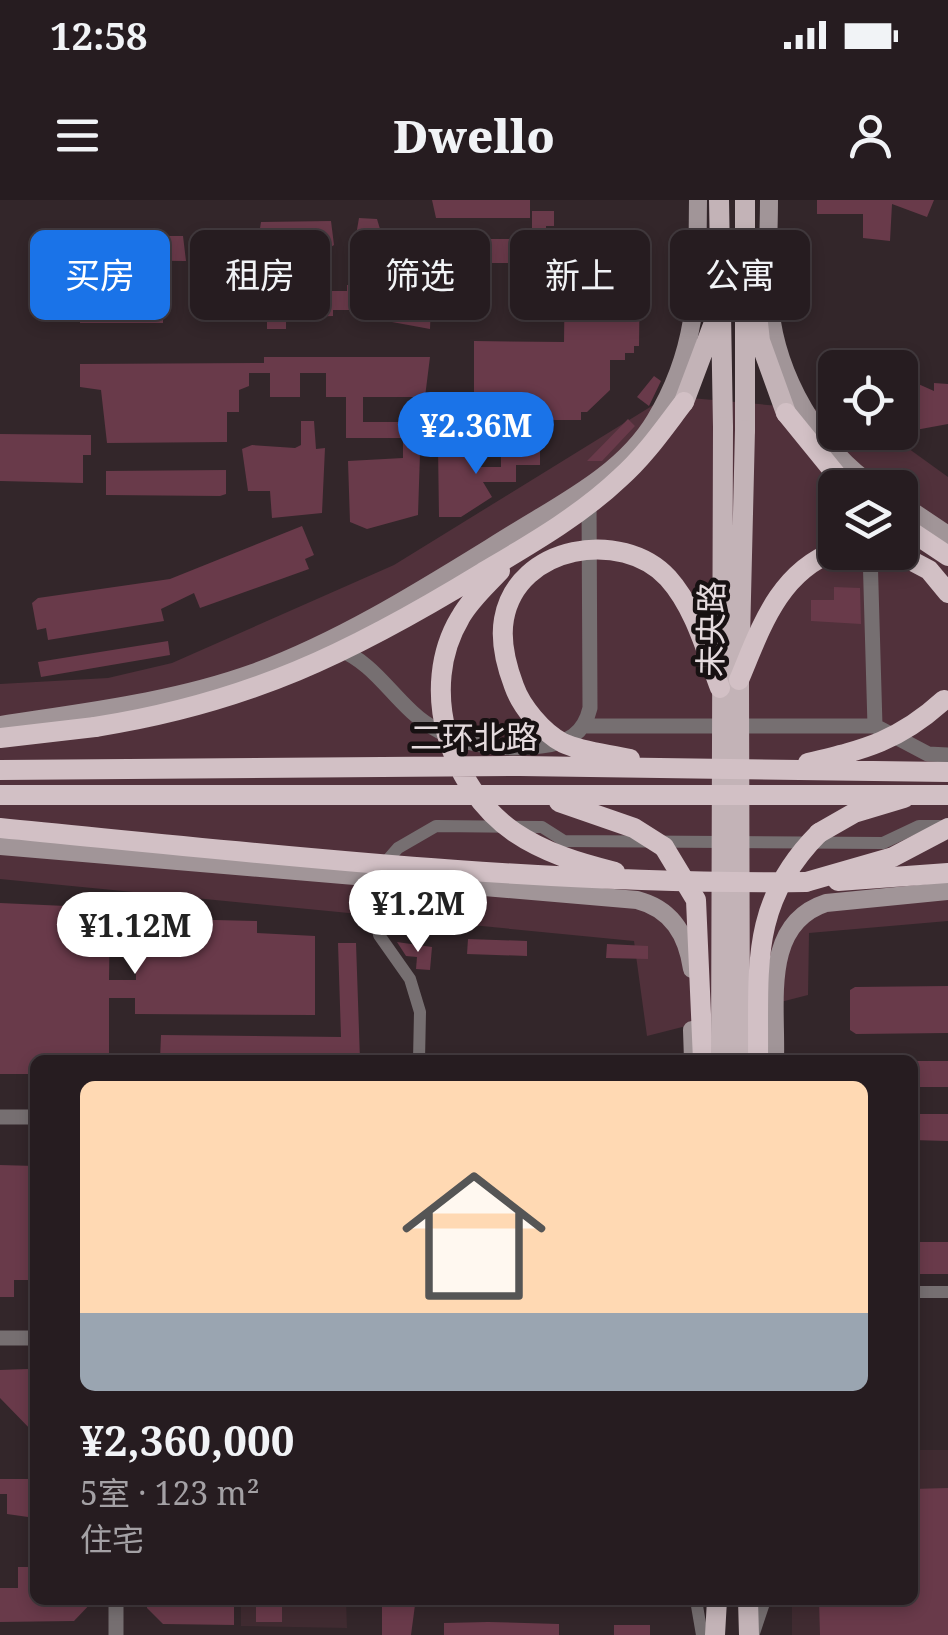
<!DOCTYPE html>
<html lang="zh">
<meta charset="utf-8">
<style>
body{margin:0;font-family:"Noto Serif","Noto Sans SC",serif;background:#32292d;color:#f1f3f6;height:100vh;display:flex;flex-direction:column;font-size:38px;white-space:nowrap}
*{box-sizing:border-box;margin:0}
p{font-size:32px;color:#a4a1a5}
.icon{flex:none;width:55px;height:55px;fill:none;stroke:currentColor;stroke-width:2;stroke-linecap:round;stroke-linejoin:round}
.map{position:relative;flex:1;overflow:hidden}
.drawer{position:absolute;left:30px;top:855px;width:888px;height:550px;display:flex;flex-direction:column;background:#261c20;border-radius:15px;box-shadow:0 5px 15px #0003,0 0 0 2px #423a3e}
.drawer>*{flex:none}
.guide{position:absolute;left:30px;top:30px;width:890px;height:90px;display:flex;gap:20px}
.fabs{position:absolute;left:818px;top:150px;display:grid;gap:20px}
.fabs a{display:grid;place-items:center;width:100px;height:100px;border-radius:15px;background:#261c20;box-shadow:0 5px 15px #0003,0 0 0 2px #423a3e;font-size:50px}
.price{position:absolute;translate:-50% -85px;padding:0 22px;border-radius:35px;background:#fff;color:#222;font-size:32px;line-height:65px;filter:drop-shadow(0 2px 5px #0008)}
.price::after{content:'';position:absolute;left:50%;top:60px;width:30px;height:22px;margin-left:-15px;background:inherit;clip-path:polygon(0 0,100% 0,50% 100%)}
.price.selected{background:#1a73e8;color:#fff}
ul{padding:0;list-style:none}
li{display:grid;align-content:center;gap:20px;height:530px;padding:0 50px}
li span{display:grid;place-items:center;height:310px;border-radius:15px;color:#555}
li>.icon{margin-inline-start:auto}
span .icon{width:180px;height:180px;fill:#fffc;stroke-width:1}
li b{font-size:42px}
.pill{padding:0 35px;border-radius:15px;background:#261c20;box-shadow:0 5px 15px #0003,0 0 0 2px #423a3e;font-size:35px;line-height:90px}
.pill.selected{background:#1a73e8;color:#fff}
.status{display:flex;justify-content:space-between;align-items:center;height:70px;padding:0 50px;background:#261c20;direction:ltr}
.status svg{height:28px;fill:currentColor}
header{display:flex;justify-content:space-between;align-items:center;height:130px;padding:0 50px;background:#261c20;font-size:45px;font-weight:800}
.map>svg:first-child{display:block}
.built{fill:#402b31}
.green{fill:#51313b;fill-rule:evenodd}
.building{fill:#693a4a}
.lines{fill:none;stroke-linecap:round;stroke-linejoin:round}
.minor{stroke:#766f71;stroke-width:12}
.tertiary{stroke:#766f71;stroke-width:15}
.secondary{stroke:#a19598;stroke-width:18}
.primary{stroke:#c3b3b7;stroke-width:20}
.trunk{stroke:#d2c0c5;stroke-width:20}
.primary-bridge{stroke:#c3b3b7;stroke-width:20}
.trunk-bridge{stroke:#d2c0c5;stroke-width:20}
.labels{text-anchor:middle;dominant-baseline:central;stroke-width:9;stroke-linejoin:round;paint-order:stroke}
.street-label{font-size:32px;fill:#e5dbde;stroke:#171112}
</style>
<div class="status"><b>12:58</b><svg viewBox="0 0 49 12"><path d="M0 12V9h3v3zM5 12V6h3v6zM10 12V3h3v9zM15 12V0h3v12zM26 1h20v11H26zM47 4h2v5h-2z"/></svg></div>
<header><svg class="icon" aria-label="menu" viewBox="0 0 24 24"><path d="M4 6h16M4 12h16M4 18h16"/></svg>Dwello<svg class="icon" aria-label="person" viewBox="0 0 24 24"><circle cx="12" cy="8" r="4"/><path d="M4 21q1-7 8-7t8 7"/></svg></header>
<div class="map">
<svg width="948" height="1435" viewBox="0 0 948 1435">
<rect width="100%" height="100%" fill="#33262a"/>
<path class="built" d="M 913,1250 L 948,1250 L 948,1435 L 792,1435 L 792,1400 L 912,1400 Z
M 241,1400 L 346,1400 L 347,1428 L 241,1426 Z"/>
<path class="green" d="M 668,196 L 835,211 L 835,232 L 887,233 L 948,277 L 948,721 L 809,733 L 808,795 L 647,836 L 634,741 L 0,679 L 0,484 L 108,478 L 172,463 L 394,365 ZM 835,288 L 900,288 L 900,352 L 835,352 Z"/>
<path class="building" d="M 432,0 L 530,0 L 530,18 L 436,18 Z
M 817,0 L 934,0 L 927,17 L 892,4 L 890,41 L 863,38 L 863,14 L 817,14 Z
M 532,11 L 554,11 L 554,26 L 546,26 L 546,56 L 530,56 L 530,63 L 426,63 L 426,68 L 409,68 L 409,61 L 384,60 L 384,51 L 359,50 L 360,41 L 355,41 L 359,18 L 377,19 L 380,29 L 401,30 L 405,39 L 532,39 Z
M 331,21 L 334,45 L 328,49 L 263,49 L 263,83 L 235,83 L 235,102 L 297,97 L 297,92 L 310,92 L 312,85 L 328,85 L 328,91 L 347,91 L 347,85 L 381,85 L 381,91 L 406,92 L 408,99 L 431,104 L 430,129 L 392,122 L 392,116 L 371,116 L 372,110 L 333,110 L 333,116 L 306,117 L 306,122 L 286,122 L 286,129 L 267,129 L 267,113 L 202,114 L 201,102 L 217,102 L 217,82 L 209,82 L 207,40 L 258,41 L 261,22 Z
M 86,36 L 183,36 L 186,61 L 80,60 L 80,39 Z
M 578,51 L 625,52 L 625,57 L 640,63 L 639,146 L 634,146 L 634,153 L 625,153 L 625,160 L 610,160 L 610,190 L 587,212 L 581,212 L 581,220 L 519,220 L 519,229 L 506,229 L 506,219 L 474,219 L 474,141 L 564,142 L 565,63 L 570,57 L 578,57 Z
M 86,93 L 158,93 L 163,97 L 163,123 L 80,123 L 80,96 Z
M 264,157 L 430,157 L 425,197 L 363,197 L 363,222 L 421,222 L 418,315 L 367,329 L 350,322 L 348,261 L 403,258 L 403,238 L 346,238 L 346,197 L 326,197 L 326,173 L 300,173 L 300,197 L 270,197 L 270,173 L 249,173 L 249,186 L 239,190 L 239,212 L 227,212 L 227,242 L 107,243 L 101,190 L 80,187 L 80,164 L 264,163 Z
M 654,176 L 661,181 L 649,206 L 637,197 Z
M 916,183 L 934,191 L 934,183 L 948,184 L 948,224 L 910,231 L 900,223 L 900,186 Z
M 628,219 L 635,226 L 602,261 L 587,261 Z
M 301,221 L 314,221 L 316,249 L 325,248 L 322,313 L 272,318 L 270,291 L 248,291 L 242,249 L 252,245 L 295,248 L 301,245 Z
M 0,234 L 91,235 L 91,255 L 83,255 L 83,283 L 0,281 Z
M 519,243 L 540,243 L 540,265 L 516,265 L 516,282 L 483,282 L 492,297 L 461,317 L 439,317 L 438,247 L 474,249 L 474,267 L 501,267 L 501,249 L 519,249 Z
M 226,270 L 226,294 L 220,296 L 106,295 L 106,271 Z
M 302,326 L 314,355 L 305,359 L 309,369 L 200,408 L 194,393 L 161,409 L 164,421 L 48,440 L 46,428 L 37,430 L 32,403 L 38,398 L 170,379 Z
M 834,387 L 860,388 L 861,424 L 811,421 L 811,400 L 834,400 Z
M 168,441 L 170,455 L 41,477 L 38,462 Z
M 0,703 L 110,708 L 109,780 L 136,780 L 136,708 L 214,720 L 257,721 L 257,733 L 315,736 L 315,815 L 135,814 L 135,798 L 109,798 L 109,860 L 35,860 L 32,874 L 0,874 Z
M 468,739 L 527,741 L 527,756 L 467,754 Z
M 397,742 L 432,747 L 430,770 L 416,769 L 417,757 L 406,756 Z
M 338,743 L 356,743 L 360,860 L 196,856 L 196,860 L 160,860 L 161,835 L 341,837 Z
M 607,744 L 648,746 L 648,759 L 606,758 Z
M 948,786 L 948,833 L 856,834 L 850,830 L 850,790 L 855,787 Z
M 912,861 L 948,861 L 948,887 L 912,887 Z
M 912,914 L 948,914 L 948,941 L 912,940 Z
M 0,965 L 35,966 L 35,1063 L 28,1063 L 28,1080 L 14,1080 L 14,1097 L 0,1097 Z
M 912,1042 L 948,1042 L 948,1074 L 912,1074 Z
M 28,1169 L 35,1176 L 35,1234 L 0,1198 L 0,1170 Z
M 0,1279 L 35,1279 L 34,1314 L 28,1317 L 7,1314 L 7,1294 L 0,1294 Z
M 948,1288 L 948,1435 L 820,1435 L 819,1400 L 912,1400 L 912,1289 Z
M 18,1367 L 35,1367 L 35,1400 L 94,1400 L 74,1421 L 0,1422 L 0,1388 L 18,1388 Z
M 147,1400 L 234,1400 L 234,1425 L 163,1424 L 147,1408 Z
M 256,1400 L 282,1400 L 282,1422 L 256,1422 Z
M 382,1405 L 415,1405 L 411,1435 L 382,1435 Z
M 488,1422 L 559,1424 L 559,1435 L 444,1435 L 444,1423 Z
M 614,1425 L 650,1425 L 650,1435 L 614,1435 Z"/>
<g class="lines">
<path class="minor" d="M 419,860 L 420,812 L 410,779 L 379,735 L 371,679 L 398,648 L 436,626 L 542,627 L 564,641 L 883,643 L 919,626 L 948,626
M 912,1092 L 948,1092
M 696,1400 L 702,1435
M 754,1433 L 765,1400"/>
<path class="tertiary" d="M 870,352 L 875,526
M 337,448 C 372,463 385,487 412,512 C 446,544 496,552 541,546 C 568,543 584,534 590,508 L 589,298
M 586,526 L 875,526 L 928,554 L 948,555
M 0,917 L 35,917
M 0,1138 L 35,1138
M 116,1435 L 116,1400"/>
<path class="secondary" d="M 769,0 C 769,35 766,72 770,108 C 777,176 818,249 876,288
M 900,303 L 948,335
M 0,525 C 84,512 172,502 253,473 C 346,439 431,384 514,333 C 564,302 624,272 655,220 C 700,146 697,83 698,0
M 0,646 L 637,700 C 672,709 687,735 692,769
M 692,830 L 693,860
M 775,860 C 777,804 761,724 826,703 L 948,691"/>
<path class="primary" d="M 719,0 L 723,227
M 745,0 L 745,230
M 756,105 L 760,141 L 786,213
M 684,202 L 716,117
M 748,1400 L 749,1435
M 715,1435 L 717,1400"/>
<path class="trunk" d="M 786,213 L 847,288
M 900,324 L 948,356
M 895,352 L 929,370 L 948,393
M 0,538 L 95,527
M 819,633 L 854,613 L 904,598
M 664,647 L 696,700 L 703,860
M 838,681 L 948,673
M 806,682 L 893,657 L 948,628"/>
<path class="primary-bridge" d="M 721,860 L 723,227
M 740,860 L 739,480 L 745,230"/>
<path class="trunk-bridge" d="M 500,371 C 486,386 470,400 460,418 C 418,488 449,587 514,632 C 545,653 579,663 615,672
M 739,480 C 761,428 778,373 835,351
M 95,527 C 248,503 351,453 482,373 C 529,345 580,316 620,278 C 645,256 664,228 684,202
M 630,559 C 609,554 582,552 563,543 C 542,532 521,506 514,486 C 506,465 500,441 504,419 C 517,345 622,328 668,378 C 695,408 706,451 720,488
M 808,563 C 866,549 899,541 944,500
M 0,570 L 520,566 L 948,572
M 0,595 L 948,595
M 559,602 L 634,628 L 664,647
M 0,628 C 268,654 536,685 806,682
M 758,860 C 759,768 749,703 819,633"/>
</g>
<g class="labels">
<g class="street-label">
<text transform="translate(710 429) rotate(-89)">未央路</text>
<text x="474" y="536">二环北路</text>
</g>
</g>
</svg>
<div class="fabs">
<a><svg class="icon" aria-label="locate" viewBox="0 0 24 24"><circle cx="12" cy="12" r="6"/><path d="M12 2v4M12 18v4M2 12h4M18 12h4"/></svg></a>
<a><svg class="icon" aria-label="layers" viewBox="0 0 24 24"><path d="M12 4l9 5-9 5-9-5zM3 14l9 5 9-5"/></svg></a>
</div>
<b class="price selected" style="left:476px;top:277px">¥2.36M</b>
<b class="price" style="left:418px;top:755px">¥1.2M</b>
<b class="price" style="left:135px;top:777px">¥1.12M</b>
<div class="guide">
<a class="pill selected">买房</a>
<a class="pill">租房</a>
<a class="pill">筛选</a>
<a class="pill">新上</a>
<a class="pill">公寓</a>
</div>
<section class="drawer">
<ul>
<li><span style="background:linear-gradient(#ffd9b3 75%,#9aa5b1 0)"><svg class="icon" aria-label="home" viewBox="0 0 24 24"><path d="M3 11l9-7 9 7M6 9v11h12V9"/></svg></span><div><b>¥2,360,000</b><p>5室 · 123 m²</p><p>住宅</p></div></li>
</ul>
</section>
</div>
